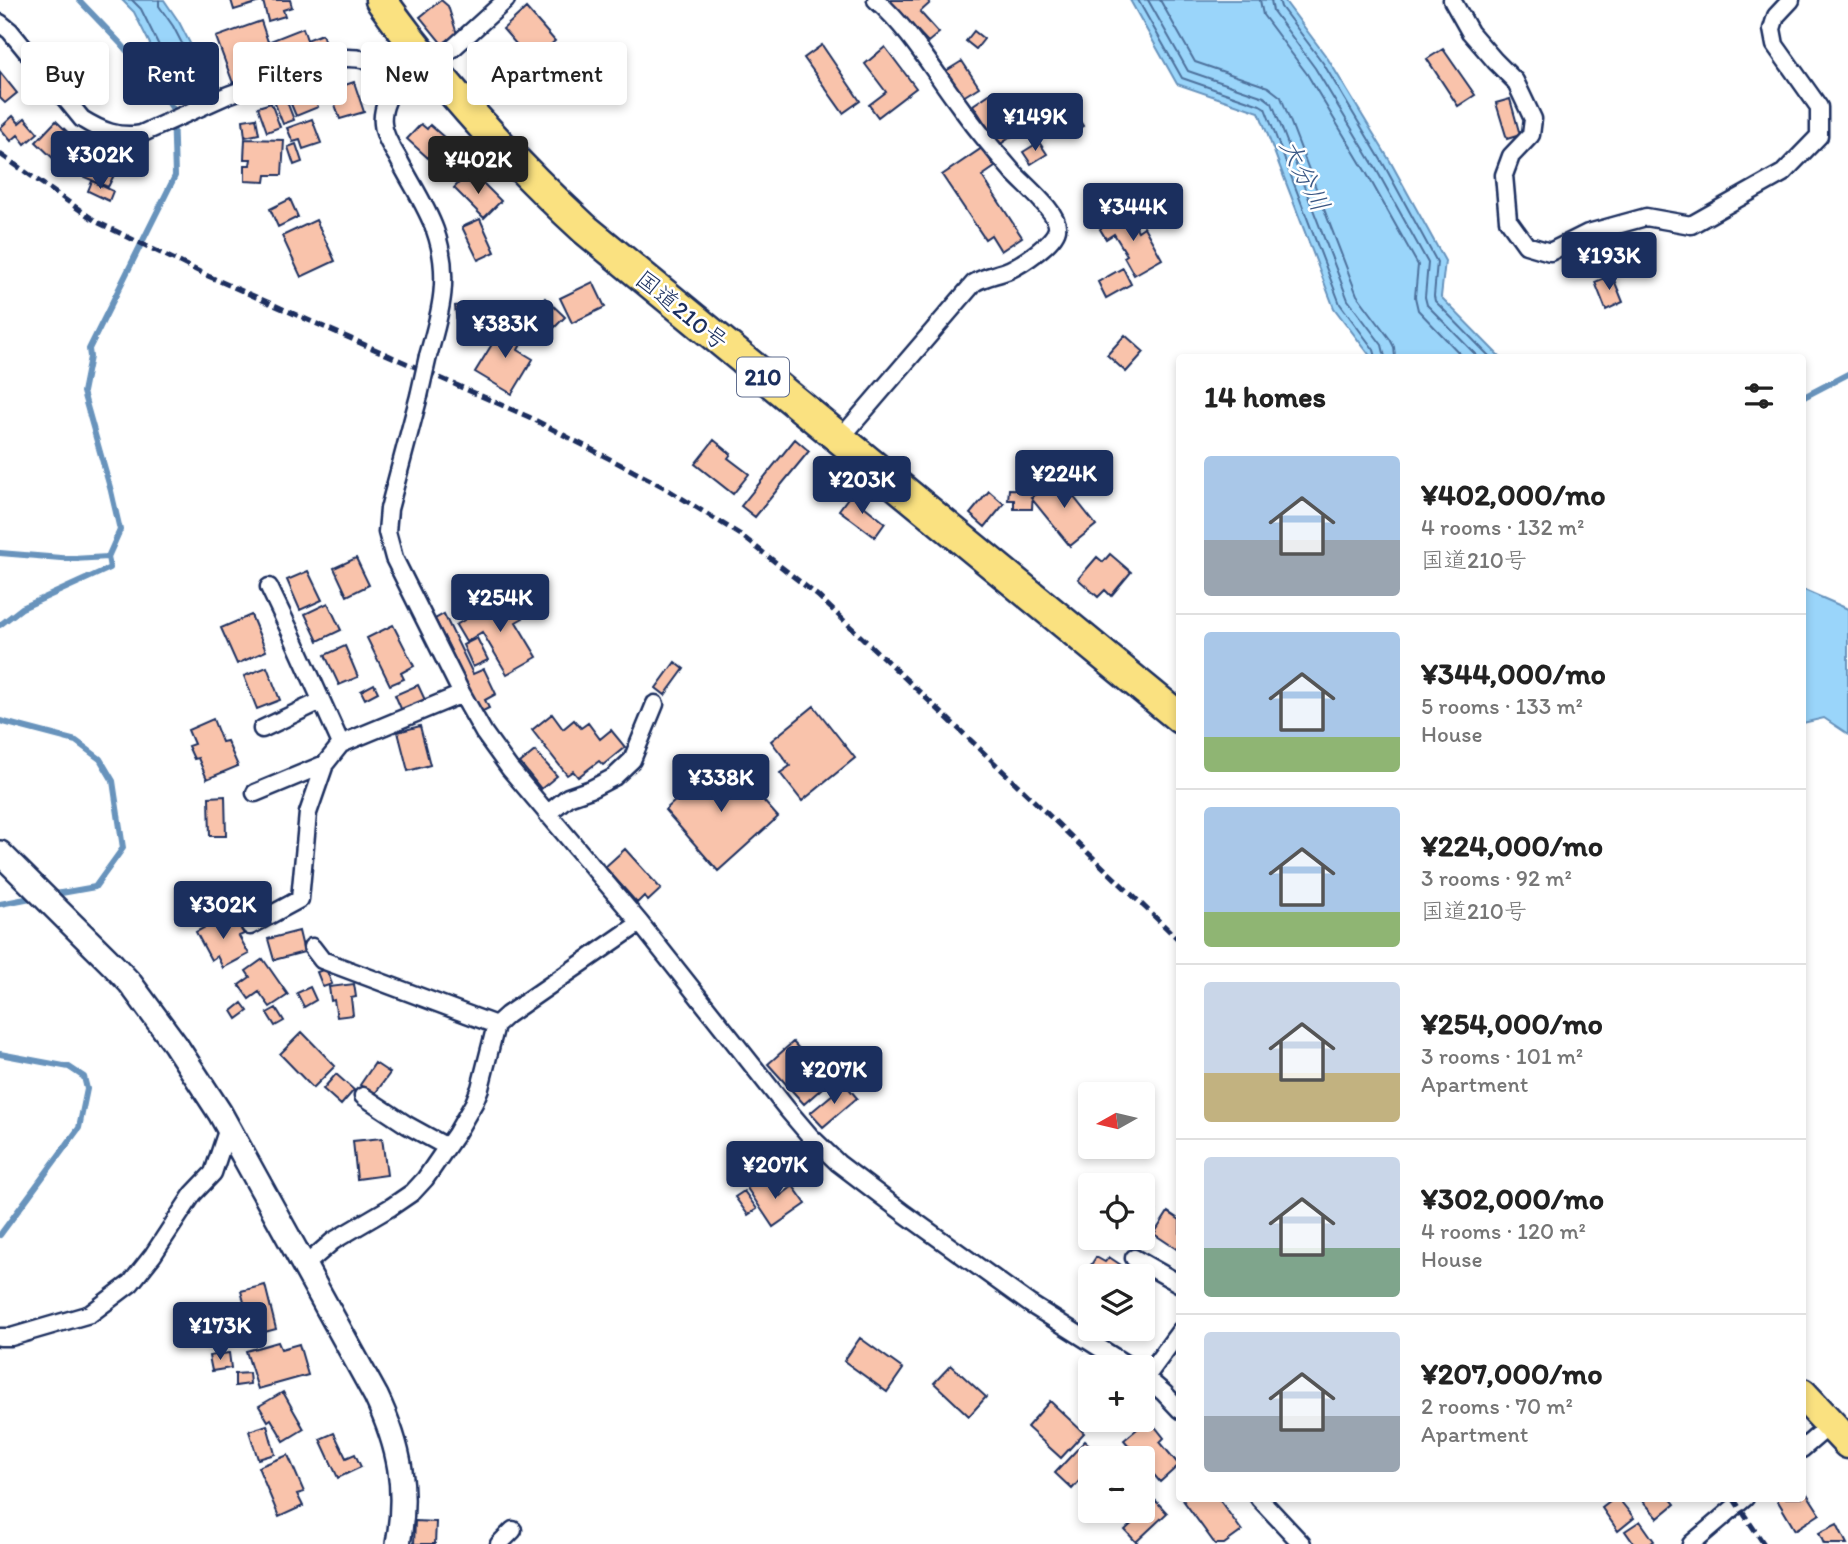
<!DOCTYPE html>
<meta charset="utf-8">
<style>
body{margin:0;font-family:Itim,"Klee One",sans-serif;background:#f2f2f2;color:#222;height:100vh;display:flex;flex-direction:column;font-size:26px;white-space:nowrap}
*{box-sizing:border-box;margin:0}
p{font-size:23px;color:#767676}
.icon{flex:none;width:38px;height:38px;fill:none;stroke:currentColor;stroke-width:2;stroke-linecap:round;stroke-linejoin:round}
.map{position:relative;flex:1;overflow:hidden}
.sheet{position:absolute;left:1176px;top:354px;width:630px;height:1148px;display:flex;flex-direction:column;background:#fff;border-radius:7px;box-shadow:0 4px 10px #0003}
.sheet>*{flex:none}
.top-card{position:absolute;left:21px;top:42px;width:665px;height:63px;display:flex;gap:14px}
.needle{width:46px;rotate:262deg}
.buttons{position:absolute;left:1078px;top:1082px;display:grid;gap:14px}
.buttons a{display:grid;place-items:center;width:77px;height:77px;border-radius:7px;background:#fff;box-shadow:0 4px 10px #0003;font-size:35px}
.price{position:absolute;translate:-50% -60px;padding:0 16px;border-radius:7px;background:#1b2f5e;color:#fff;font-size:23px;line-height:46px;filter:drop-shadow(0 2px 4px #0008)}
.price::after{content:'';position:absolute;left:50%;top:42px;width:21px;height:16px;margin-left:-10px;background:inherit;clip-path:polygon(0 0,100% 0,50% 100%)}
.price.active{background:#222;color:#fff}
ul{padding:0;list-style:none}
li{display:flex;align-items:center;gap:21px;height:175px;padding:0 28px}
li+li{border-top:2px solid #e0e0e0}
li span{display:grid;place-items:center;flex:none;width:196px;height:140px;border-radius:7px;color:#555}
li>.icon{margin-inline-start:auto}
span .icon{width:84px;height:84px;fill:#fffc;stroke-width:1}
li b{font-size:30px}
h2{display:flex;justify-content:space-between;align-items:center;height:84px;padding:0 28px;font-size:30px}
.chip{padding:0 24px;border-radius:7px;background:#fff;box-shadow:0 4px 10px #0003;font-size:24px;line-height:63px}
.chip.active{background:#1b2f5e;color:#fff}
.map>svg:first-child{display:block}
.water{fill:#9ad5fa;stroke:#6793bc;stroke-width:2}
.lines{fill:none;stroke-linecap:round;stroke-linejoin:round}
.shore{stroke:#4e719c;stroke-width:2}
.stream{stroke:#6793bc;stroke-width:6}
.building{fill:#f9c3ab;stroke:#1b2f5e;stroke-width:2}
.street-casing{stroke:#1b2f5e;stroke-width:21}
.secondary-casing{stroke:#1b2f5e;stroke-width:28}
.highway-casing{stroke:#1b2f5e;stroke-width:35}
.street{stroke:#fff;stroke-width:16}
.secondary{stroke:#fff;stroke-width:23}
.highway{stroke:#fae180;stroke-width:30}
.rail{stroke:#1b2f5e;stroke-width:5;stroke-dasharray:10 5;stroke-linecap:butt}
.street-bridge-casing{stroke:#1b2f5e;stroke-width:21;stroke-linecap:butt}
.street-bridge{stroke:#fff;stroke-width:16}
.labels{text-anchor:middle;dominant-baseline:central;stroke-width:5;stroke-linejoin:round;paint-order:stroke}
.shield{fill:#fff;stroke:#5f6d8e;stroke-width:2}
.shield-label{font-size:23px;font-weight:bold;fill:#1b2f5e}
.street-label{font-size:24px;fill:#1b2f5e;stroke:#fff}
.water-label{font-size:26px;font-style:italic;fill:#3b5885;stroke:#fff}
</style>
<div class="map">
<svg width="1848" height="1544" viewBox="0 0 1848 1544">
<rect width="100%" height="100%" fill="#fff"/>
<filter id="ink" filterUnits="userSpaceOnUse"><feTurbulence type="fractalNoise" baseFrequency=".0143" numOctaves="2"/><feDisplacementMap in="SourceGraphic" scale="14" xChannelSelector="R" yChannelSelector="G"/><feConvolveMatrix kernelMatrix="1 2 1 2 8 2 1 2 1" color-interpolation-filters="sRGB"/></filter>
<g filter="url(#ink)">
<path class="water" d="M 122,0 L 164,0 L 179,22 L 213,88 L 187,101 L 162,68 L 134,12 Z
M 1130,0 L 1284,0 L 1328,59 L 1390,161 L 1445,261 L 1441,297 L 1500,357 L 1371,357 L 1334,308 L 1259,112 L 1177,84 Z
M 1802,589 L 1848,609 L 1848,734 L 1824,718 L 1803,723 Z"/>
<g class="lines">
<path class="shore" d="M 132,0 L 141,9 L 168,64 L 188,90 L 192,91 L 201,86 L 202,82 L 173,26 L 159,6 L 159,0
M 1138,0 L 1182,78 L 1260,105 L 1265,108 L 1340,304 L 1374,350 L 1376,357
M 1148,0 L 1188,71 L 1264,97 L 1272,103 L 1348,300 L 1382,345 L 1385,357
M 1160,0 L 1195,62 L 1268,87 L 1281,97 L 1357,295 L 1390,339 L 1394,347 L 1395,357
M 1260,0 L 1263,15 L 1307,74 L 1367,174 L 1418,265 L 1415,297 L 1418,310 L 1463,357
M 1271,0 L 1273,11 L 1315,68 L 1376,169 L 1428,263 L 1425,297 L 1427,305 L 1478,357
M 1279,0 L 1281,7 L 1323,63 L 1384,165 L 1437,262 L 1434,296 L 1435,301 L 1490,357"/>
<path class="stream" d="M 1802,398 L 1848,374
M 0,553 L 73,559 L 108,557
M 0,625 L 22,608 L 110,568 L 108,557 L 120,530 L 111,491 L 83,392 L 90,357 L 89,349 L 175,176 L 173,109 L 159,88 L 121,44 L 79,0
M 0,721 L 76,741 L 100,759 L 113,781 L 123,848 L 95,887 L 50,895
M 0,904 L 36,897
M 0,1054 L 69,1067 L 84,1077 L 87,1089 L 79,1128 L 0,1235"/>
</g>
<path class="building" d="M 231,0 L 290,0 L 292,7 L 283,10 L 285,16 L 268,21 L 263,1 L 234,10 Z
M 441,0 L 448,6 L 457,34 L 442,44 L 420,17 Z
M 889,0 L 927,0 L 930,3 L 920,12 L 939,33 L 928,42 Z
M 526,8 L 555,41 L 524,68 L 510,52 L 517,45 L 503,29 Z
M 261,21 L 268,42 L 303,28 L 307,40 L 322,34 L 327,48 L 233,83 L 216,37 Z
M 974,31 L 984,39 L 976,49 L 966,41 Z
M 822,45 L 860,101 L 843,113 L 804,58 Z
M 885,47 L 916,88 L 878,117 L 869,105 L 886,92 L 865,64 Z
M 1443,49 L 1475,95 L 1458,106 L 1427,59 Z
M 565,56 L 575,72 L 550,87 L 541,72 Z
M 962,61 L 979,87 L 963,97 L 946,71 Z
M 0,72 L 17,93 L 5,103 L 0,98 Z
M 308,78 L 318,107 L 296,116 L 284,87 Z
M 42,80 L 46,86 L 30,98 L 26,92 Z
M 354,82 L 364,112 L 340,119 L 330,90 Z
M 280,84 L 294,120 L 283,124 L 269,88 Z
M 994,91 L 1021,130 L 999,145 L 973,105 Z
M 1029,99 L 1037,111 L 1022,122 L 1014,110 Z
M 1510,99 L 1520,135 L 1507,139 L 1496,103 Z
M 271,103 L 280,127 L 267,132 L 258,107 Z
M 1075,113 L 1083,126 L 1067,136 L 1058,124 Z
M 13,116 L 19,123 L 25,118 L 38,133 L 25,144 L 18,135 L 11,141 L 0,128 Z
M 256,118 L 259,134 L 245,137 L 243,120 Z
M 312,119 L 321,143 L 303,149 L 300,140 L 293,142 L 287,128 Z
M 56,121 L 78,142 L 58,163 L 36,142 Z
M 421,124 L 427,129 L 430,125 L 445,138 L 428,158 L 407,139 Z
M 245,139 L 284,140 L 282,175 L 266,175 L 265,182 L 245,181 L 245,165 L 250,165 L 251,159 L 244,159 Z
M 1039,142 L 1047,154 L 1031,164 L 1023,152 Z
M 88,144 L 110,154 L 102,170 L 114,175 L 108,187 L 75,173 Z
M 296,144 L 302,162 L 294,165 L 288,147 Z
M 982,148 L 995,167 L 982,176 L 1022,237 L 1001,251 L 991,235 L 985,239 L 942,175 Z
M 117,152 L 127,156 L 121,171 L 111,166 Z
M 464,177 L 473,186 L 479,179 L 501,201 L 484,218 L 454,188 Z
M 92,181 L 113,191 L 109,201 L 88,191 Z
M 290,199 L 298,217 L 278,227 L 270,209 Z
M 1128,213 L 1138,231 L 1144,227 L 1162,259 L 1134,275 L 1124,257 L 1127,255 L 1114,234 L 1106,239 L 1100,229 Z
M 480,219 L 495,252 L 478,260 L 462,227 Z
M 316,220 L 335,261 L 301,277 L 282,236 Z
M 1591,242 L 1598,256 L 1576,267 L 1569,253 Z
M 1123,268 L 1131,284 L 1106,298 L 1098,282 Z
M 1612,275 L 1623,302 L 1606,310 L 1595,282 Z
M 593,282 L 605,307 L 572,323 L 560,298 Z
M 545,298 L 565,317 L 555,327 L 536,308 Z
M 484,303 L 486,324 L 471,326 L 473,342 L 459,343 L 455,306 Z
M 505,323 L 526,335 L 518,350 L 533,359 L 512,394 L 475,372 Z
M 1125,335 L 1144,352 L 1126,372 L 1107,355 Z
M 795,439 L 809,451 L 755,517 L 741,506 Z
M 714,440 L 731,454 L 728,458 L 749,474 L 733,494 L 695,464 Z
M 1063,472 L 1072,483 L 1066,487 L 1096,525 L 1070,546 L 1031,498 Z
M 1009,489 L 1033,490 L 1032,509 L 1014,509 L 1014,500 L 1008,500 Z
M 989,491 L 1004,504 L 985,527 L 970,514 Z
M 850,495 L 885,523 L 875,537 L 839,510 Z
M 1110,554 L 1131,572 L 1111,596 L 1105,590 L 1098,597 L 1078,579 L 1097,557 L 1103,562 Z
M 356,558 L 369,585 L 347,596 L 334,568 Z
M 308,571 L 322,600 L 300,610 L 287,580 Z
M 499,599 L 505,610 L 515,604 L 523,618 L 516,622 L 537,657 L 507,674 L 482,632 L 466,642 L 456,625 Z
M 328,603 L 341,630 L 318,641 L 305,614 Z
M 444,614 L 473,674 L 484,669 L 496,694 L 485,700 L 489,708 L 481,712 L 435,619 Z
M 251,615 L 266,651 L 237,664 L 221,628 Z
M 393,625 L 414,666 L 401,673 L 404,679 L 390,685 L 367,638 Z
M 477,638 L 488,660 L 473,667 L 463,645 Z
M 345,646 L 358,677 L 339,685 L 325,655 Z
M 675,662 L 684,669 L 665,695 L 656,688 Z
M 267,667 L 280,700 L 257,709 L 244,676 Z
M 374,684 L 378,692 L 365,699 L 361,691 Z
M 418,685 L 425,700 L 402,711 L 395,695 Z
M 814,706 L 855,758 L 802,801 L 780,773 L 790,766 L 771,741 Z
M 552,714 L 563,729 L 574,720 L 581,728 L 588,723 L 600,739 L 611,730 L 625,747 L 603,765 L 599,761 L 578,777 L 573,771 L 567,775 L 532,730 Z
M 213,719 L 222,742 L 227,741 L 238,766 L 207,779 L 198,758 L 194,759 L 188,746 L 194,744 L 188,730 Z
M 420,726 L 430,765 L 408,771 L 398,732 Z
M 535,751 L 557,776 L 541,789 L 520,763 Z
M 724,756 L 778,817 L 718,871 L 665,810 Z
M 225,796 L 226,836 L 210,836 L 209,797 Z
M 625,849 L 661,889 L 648,901 L 644,896 L 637,903 L 605,867 Z
M 206,885 L 220,912 L 201,922 L 186,896 Z
M 227,915 L 234,927 L 239,925 L 244,934 L 239,936 L 249,954 L 223,968 L 217,956 L 211,960 L 196,932 Z
M 299,931 L 304,952 L 274,960 L 268,939 Z
M 263,959 L 288,995 L 270,1007 L 259,992 L 249,999 L 239,985 L 250,977 L 246,971 Z
M 326,969 L 332,984 L 323,987 L 317,972 Z
M 354,984 L 356,997 L 351,998 L 353,1015 L 337,1017 L 334,1000 L 331,1001 L 329,987 Z
M 310,987 L 316,1000 L 304,1007 L 297,993 Z
M 242,1003 L 248,1011 L 237,1019 L 232,1011 Z
M 276,1008 L 284,1021 L 275,1026 L 267,1013 Z
M 302,1032 L 335,1066 L 313,1088 L 280,1054 Z
M 793,1042 L 829,1082 L 804,1104 L 768,1064 Z
M 375,1063 L 390,1073 L 374,1095 L 360,1085 Z
M 336,1074 L 354,1090 L 341,1105 L 323,1089 Z
M 845,1084 L 857,1098 L 823,1127 L 810,1113 Z
M 382,1138 L 387,1175 L 357,1179 L 353,1141 Z
M 808,1151 L 816,1161 L 805,1170 L 797,1160 Z
M 765,1175 L 780,1196 L 793,1186 L 806,1204 L 773,1227 L 747,1188 Z
M 744,1191 L 757,1209 L 748,1215 L 735,1197 Z
M 1143,1203 L 1156,1211 L 1143,1234 Z
M 1168,1212 L 1180,1220 L 1180,1248 L 1178,1250 L 1154,1234 Z
M 1115,1237 L 1141,1237 L 1134,1249 Z
M 1096,1257 L 1105,1262 L 1109,1257 L 1121,1265 L 1117,1271 L 1124,1276 L 1090,1276 L 1090,1280 L 1084,1276 Z
M 265,1285 L 276,1329 L 246,1337 L 238,1304 L 244,1302 L 241,1291 Z
M 860,1338 L 903,1369 L 887,1392 L 844,1361 Z
M 278,1342 L 281,1349 L 299,1344 L 308,1375 L 258,1389 L 246,1351 Z
M 229,1353 L 231,1368 L 212,1371 L 209,1356 Z
M 951,1365 L 986,1397 L 969,1416 L 934,1383 Z
M 249,1373 L 250,1384 L 235,1386 L 235,1374 Z
M 283,1392 L 304,1429 L 284,1441 L 271,1419 L 268,1421 L 259,1406 Z
M 1050,1401 L 1084,1433 L 1061,1458 L 1027,1427 Z
M 1149,1419 L 1164,1438 L 1160,1442 L 1179,1465 L 1160,1482 L 1143,1462 L 1143,1458 L 1139,1458 L 1124,1440 Z
M 267,1425 L 275,1454 L 258,1459 L 249,1431 Z
M 334,1433 L 346,1458 L 355,1454 L 361,1467 L 338,1478 L 320,1439 Z
M 1085,1441 L 1102,1456 L 1090,1458 L 1090,1469 L 1072,1489 L 1055,1473 Z
M 288,1455 L 304,1492 L 297,1494 L 303,1506 L 279,1517 L 258,1467 Z
M 1802,1486 L 1820,1514 L 1795,1530 L 1776,1498 L 1802,1498 Z
M 1185,1498 L 1218,1498 L 1242,1531 L 1224,1544 L 1215,1544 L 1183,1500 Z
M 1615,1498 L 1618,1498 L 1634,1518 L 1618,1531 L 1602,1508 Z
M 1640,1498 L 1670,1498 L 1675,1504 L 1658,1518 Z
M 1156,1501 L 1167,1513 L 1136,1542 L 1125,1530 Z
M 1111,1510 L 1135,1510 L 1123,1523 Z
M 415,1521 L 436,1522 L 435,1544 L 414,1544 Z
M 1640,1521 L 1654,1541 L 1650,1544 L 1634,1544 L 1625,1531 Z
M 1837,1524 L 1847,1544 L 1824,1544 L 1819,1533 Z"/>
<g class="lines">
<defs>
<path id="street" d="M 1452,0 L 1470,32 L 1495,61 L 1515,81 L 1533,119 L 1531,135 L 1511,156 L 1504,175 L 1508,220 L 1526,245 L 1550,252 L 1588,233 L 1646,217 L 1691,225 L 1783,173 L 1819,136 L 1819,107 L 1775,45 L 1772,29 L 1776,16 L 1791,0
M 0,23 L 10,31 L 82,119 C 101,131 119,138 141,134 L 228,95 L 323,60 C 360,55 371,58 400,80
M 425,60 C 417,66 407,72 400,80 C 390,91 381,109 383,124 C 384,136 392,148 398,158 C 410,182 426,205 435,230 C 451,275 441,312 428,356
M 430,66 L 452,49 L 506,0
M 419,396 L 389,509 L 387,532 L 394,558 L 462,694 L 484,733 L 510,769 L 640,923 L 787,1109 L 810,1136 L 838,1163 L 905,1214 L 1030,1304 L 1130,1367
M 840,439 L 974,283 C 985,276 997,275 1009,270 C 1022,264 1054,243 1057,229 C 1060,213 1022,183 1012,171 C 994,150 975,128 959,105 C 932,69 910,30 876,0
M 269,587 L 290,631 L 341,744 L 462,694
M 262,729 L 321,701
M 255,793 L 325,764
M 547,814 L 568,797 L 591,789 L 614,777 L 632,760 L 655,704
M 250,926 L 300,899 L 308,813 L 325,764 L 341,744
M 312,947 L 322,960 L 496,1025
M 363,1096 L 407,1125 L 447,1147
M 1134,1258 L 1180,1284
M 303,1267 L 333,1241 L 391,1207 L 413,1192 L 425,1179 L 456,1134 L 474,1103 L 480,1088 L 496,1025 L 507,1015 L 640,923
M 0,1337 L 11,1337 L 90,1314 L 131,1283 L 153,1255 L 193,1194 L 213,1173 L 228,1128
M 1143,1375 L 1164,1393 L 1180,1410
M 1146,1377 L 1180,1331
M 1802,1449 L 1830,1425
M 1259,1498 L 1302,1544
M 499,1544 L 513,1530
M 1691,1544 L 1745,1498"/>
<path id="secondary" d="M 0,853 L 113,965 L 130,983 L 175,1044 L 220,1113 L 376,1396 C 400,1447 408,1488 398,1544"/>
<path id="highway" d="M 381,0 C 441,84 510,160 586,230 L 1180,718
M 1802,1394 L 1848,1443"/>
</defs>
<use href="#street" class="street-casing"/>
<use href="#secondary" class="secondary-casing"/>
<use href="#highway" class="highway-casing"/>
<use href="#street" class="street"/>
<use href="#secondary" class="secondary"/>
<use href="#highway" class="highway"/>
<path class="rail" d="M 0,154 L 97,222 L 208,276 L 529,417 L 662,486 L 741,535 L 818,596 L 981,750 L 1180,941
M 1733,1498 L 1764,1544"/>
<defs>
<path id="street-bridge" d="M 419,396 L 428,356"/>
</defs>
<use href="#street-bridge" class="street-bridge-casing"/>
<use href="#street-bridge" class="street-bridge"/>
</g>
</g>
<g class="labels">
<rect class="shield" x="737" y="357.5" width="52" height="39" rx="5"/>
<g class="shield-label">
<text x="763" y="377">210</text>
</g>
<g class="street-label">
<text transform="translate(682 310) rotate(39)">国道210号</text>
</g>
<g class="water-label">
<text transform="translate(1305 175) rotate(63)">大分川</text>
</g>
</g>
</svg>
<div class="buttons">
<a><svg class="needle" viewBox="-14 -14 28 28"><path d="M0-13l5 13h-10z" fill="#e53935"/><path d="M0 13l5-13h-10z" fill="#767676"/></svg></a>
<a><svg class="icon" aria-label="locate" viewBox="0 0 24 24"><circle cx="12" cy="12" r="6"/><path d="M12 2v4M12 18v4M2 12h4M18 12h4"/></svg></a>
<a><svg class="icon" aria-label="layers" viewBox="0 0 24 24"><path d="M12 4l9 5-9 5-9-5zM3 14l9 5 9-5"/></svg></a>
<a>+</a>
<a>−</a>
</div>
<b class="price" style="left:1035px;top:153px">¥149K</b>
<b class="price" style="left:100px;top:191px">¥302K</b>
<b class="price active" style="left:478px;top:196px">¥402K</b>
<b class="price" style="left:1133px;top:243px">¥344K</b>
<b class="price" style="left:1609px;top:292px">¥193K</b>
<b class="price" style="left:505px;top:360px">¥383K</b>
<b class="price" style="left:1064px;top:510px">¥224K</b>
<b class="price" style="left:862px;top:516px">¥203K</b>
<b class="price" style="left:500px;top:634px">¥254K</b>
<b class="price" style="left:721px;top:814px">¥338K</b>
<b class="price" style="left:223px;top:941px">¥302K</b>
<b class="price" style="left:834px;top:1106px">¥207K</b>
<b class="price" style="left:775px;top:1201px">¥207K</b>
<b class="price" style="left:220px;top:1362px">¥173K</b>
<div class="top-card">
<a class="chip">Buy</a>
<a class="chip active">Rent</a>
<a class="chip">Filters</a>
<a class="chip">New</a>
<a class="chip">Apartment</a>
</div>
<section class="sheet">
<h2>14 homes<svg class="icon" aria-label="filters" viewBox="0 0 24 24"><path d="M4 7h16M4 17h16"/><circle cx="9" cy="7" r="2"/><circle cx="15" cy="17" r="2"/></svg></h2>
<ul>
<li><span style="background:linear-gradient(#a9c7e8 60%,#9aa5b1 0)"><svg class="icon" aria-label="home" viewBox="0 0 24 24"><path d="M3 11l9-7 9 7M6 9v11h12V9"/></svg></span><div><b>¥402,000/mo</b><p>4 rooms · 132 m²</p><p>国道210号</p></div></li>
<li><span style="background:linear-gradient(#a9c7e8 75%,#8fb573 0)"><svg class="icon" aria-label="home" viewBox="0 0 24 24"><path d="M3 11l9-7 9 7M6 9v11h12V9"/></svg></span><div><b>¥344,000/mo</b><p>5 rooms · 133 m²</p><p>House</p></div></li>
<li><span style="background:linear-gradient(#a9c7e8 75%,#8fb573 0)"><svg class="icon" aria-label="home" viewBox="0 0 24 24"><path d="M3 11l9-7 9 7M6 9v11h12V9"/></svg></span><div><b>¥224,000/mo</b><p>3 rooms · 92 m²</p><p>国道210号</p></div></li>
<li><span style="background:linear-gradient(#c9d6e8 65%,#c2b280 0)"><svg class="icon" aria-label="home" viewBox="0 0 24 24"><path d="M3 11l9-7 9 7M6 9v11h12V9"/></svg></span><div><b>¥254,000/mo</b><p>3 rooms · 101 m²</p><p>Apartment</p></div></li>
<li><span style="background:linear-gradient(#c9d6e8 65%,#7fa58c 0)"><svg class="icon" aria-label="home" viewBox="0 0 24 24"><path d="M3 11l9-7 9 7M6 9v11h12V9"/></svg></span><div><b>¥302,000/mo</b><p>4 rooms · 120 m²</p><p>House</p></div></li>
<li><span style="background:linear-gradient(#c9d6e8 60%,#9aa5b1 0)"><svg class="icon" aria-label="home" viewBox="0 0 24 24"><path d="M3 11l9-7 9 7M6 9v11h12V9"/></svg></span><div><b>¥207,000/mo</b><p>2 rooms · 70 m²</p><p>Apartment</p></div></li>
</ul>
</section>
</div>
